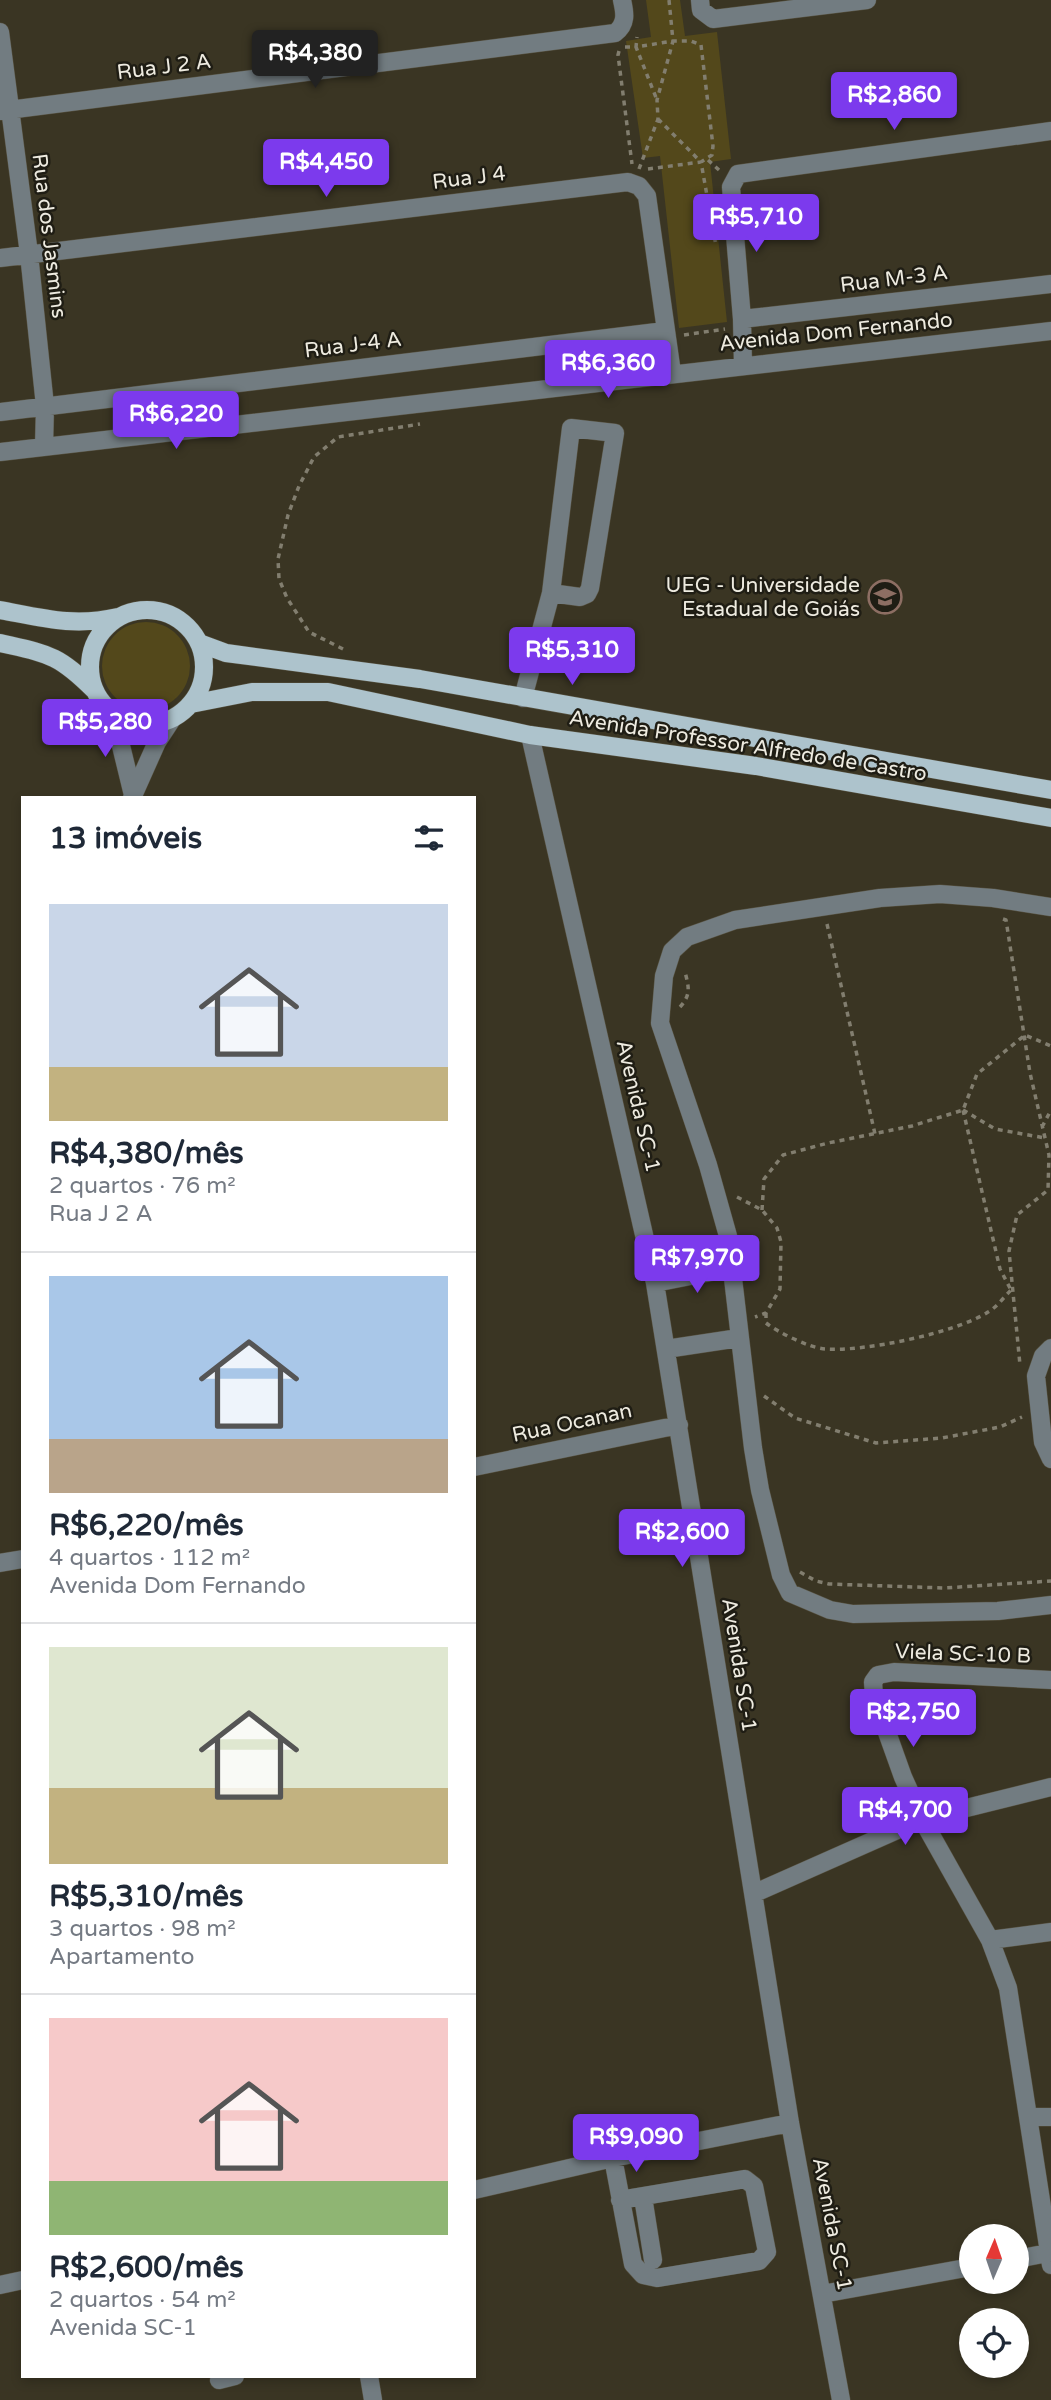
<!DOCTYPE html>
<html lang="pt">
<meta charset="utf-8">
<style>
body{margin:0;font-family:"Varela Round",sans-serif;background:#f2f2f3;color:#1f2937;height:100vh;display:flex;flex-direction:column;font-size:26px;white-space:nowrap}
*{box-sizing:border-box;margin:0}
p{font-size:23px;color:#747a83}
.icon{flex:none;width:38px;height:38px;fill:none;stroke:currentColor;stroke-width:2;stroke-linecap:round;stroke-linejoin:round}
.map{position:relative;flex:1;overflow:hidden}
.side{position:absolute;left:21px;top:796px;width:455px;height:1582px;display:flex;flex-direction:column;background:#fff;border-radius:0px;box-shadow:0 4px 10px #0003}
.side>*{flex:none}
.needle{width:46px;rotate:2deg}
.fabs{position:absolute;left:959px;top:2224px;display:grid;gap:14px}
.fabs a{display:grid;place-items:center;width:70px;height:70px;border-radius:50%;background:#fff;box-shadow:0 4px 10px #0003;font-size:35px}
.price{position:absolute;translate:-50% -60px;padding:0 16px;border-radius:7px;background:#7c3aed;color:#fff;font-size:23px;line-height:46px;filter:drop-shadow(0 2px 4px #0008)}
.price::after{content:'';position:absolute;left:50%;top:42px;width:21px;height:16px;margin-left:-10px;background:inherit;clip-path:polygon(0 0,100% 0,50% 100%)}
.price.current{background:#222;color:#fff}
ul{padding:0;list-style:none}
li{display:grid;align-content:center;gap:14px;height:371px;padding:0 28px}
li+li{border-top:2px solid #e0e1e3}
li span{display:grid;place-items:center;height:217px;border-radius:0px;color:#555}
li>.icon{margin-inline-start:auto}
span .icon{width:126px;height:126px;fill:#fffc;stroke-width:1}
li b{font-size:30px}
h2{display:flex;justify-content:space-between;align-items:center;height:84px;padding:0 28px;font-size:30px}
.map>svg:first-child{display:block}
.green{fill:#53481b}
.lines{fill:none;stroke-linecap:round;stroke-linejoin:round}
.minor-casing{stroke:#575241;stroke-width:19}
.major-casing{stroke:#575241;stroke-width:19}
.path{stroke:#827e6f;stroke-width:3.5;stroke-dasharray:5 5;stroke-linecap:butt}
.minor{stroke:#727c81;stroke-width:18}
.major{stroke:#adc3cc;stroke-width:18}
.labels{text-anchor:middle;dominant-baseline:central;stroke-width:5;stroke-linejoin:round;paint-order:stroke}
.street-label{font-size:21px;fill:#eeebe0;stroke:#1f1d14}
.poi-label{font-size:21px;fill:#eeebe0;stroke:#1f1d14;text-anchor:end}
</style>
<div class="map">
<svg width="1051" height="2400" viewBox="0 0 1051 2400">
<rect width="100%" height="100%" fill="#3a3523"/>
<path class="green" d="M 646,0 L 680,0 L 685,36 L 717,32 L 731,159 L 710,162 L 727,322 L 679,328 L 660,156 L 643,158 L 626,41 L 651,37 Z
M102 666a44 44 0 1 1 88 0a44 44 0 1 1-88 0Z"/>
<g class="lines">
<defs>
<path id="minor" d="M 700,0 L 701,10 L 713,19 L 867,0
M 0,32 L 29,254 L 45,406 L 44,447
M 0,111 L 615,33 C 627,24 625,13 622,0
M 0,258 L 628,182 L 639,186 L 647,196 L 672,373
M 742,319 L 1051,284
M 743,366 L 742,319 L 731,187 L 738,174 L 1051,131
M 0,412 L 665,331
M 571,428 L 615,433 L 590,588 L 587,594 L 580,597 L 551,593 Z
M 0,452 L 1051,331
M 523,698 L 551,593
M 113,713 L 133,795
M 530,735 L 655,1283 L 790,2123 L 841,2400
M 132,798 L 157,742 L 172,719
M 1051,907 L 993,898 L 940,894 L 880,898 L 735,920 L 687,937 L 672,951 L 664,976 L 660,1023 L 708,1165 L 728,1236 L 753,1448 L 760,1490 L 781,1575 L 790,1593 L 830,1610 L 853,1614 L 998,1611 L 1051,1605
M 655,1283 L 731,1268
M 1051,1348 L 1043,1356 L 1036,1376 L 1043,1442 L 1051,1459
M 666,1349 L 739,1338
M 474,1467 L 679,1425
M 0,1563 L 23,1559
M 1051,1680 L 894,1672 L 878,1675 L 873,1682 L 874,1696 L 903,1777 L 922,1819 L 990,1940 L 1008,1988 L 1051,2265
M 755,1893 L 922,1819 L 1051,1787
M 990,1940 L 1051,1932
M 1028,2117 L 1051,2117
M 613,2158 L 633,2264 L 643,2275 L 657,2278 L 759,2261 L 767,2252 L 754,2186 L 745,2179 L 620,2200
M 474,2190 L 613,2158 L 790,2123
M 643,2197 L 653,2260
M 1017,2259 L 1048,2253
M 0,2285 L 23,2280
M 822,2294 L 971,2267
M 369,2376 L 373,2400
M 219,2380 L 235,2376"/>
<path id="major" d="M 0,610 C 43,618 74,627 118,617
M90 667a57 57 0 1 1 114 0a57 57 0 1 1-114 0Z
M 0,643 C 48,654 58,654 94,690
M 199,643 L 226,653 L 420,679 L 1051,790
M 191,704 L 252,692 L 328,692 L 530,735 L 756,766 L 1051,818"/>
</defs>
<use href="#minor" class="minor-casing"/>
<use href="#major" class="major-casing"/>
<path class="path" d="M 669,0 L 673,41 L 691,41 L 701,45 L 713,146 L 712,155 L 701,162 L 716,246
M 625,47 L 636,47 L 637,37
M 619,51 L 618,55 L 632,164
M 658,119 L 701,162
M 708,160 L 719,170
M 639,169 L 658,119 L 657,100 L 673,41 L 636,47 L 657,100
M 648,169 L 701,162
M 684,335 L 725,329
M 343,649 L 309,632 L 287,598 L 279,579 L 278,559 L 288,515 L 299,486 L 314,457 L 338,437 L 420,424
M 1003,919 L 1006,920 L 1030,1073 L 1049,1155 L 1048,1190 L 1017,1215 L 1009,1251 L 1020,1365
M 827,924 L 875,1134
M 680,1007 C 691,995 689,987 685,972
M 963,1110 L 1000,1269 L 1011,1290
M 963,1110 L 995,1129 L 1045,1138
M 1042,1127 L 1051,1110
M 737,1197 L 762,1210 L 777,1228 L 781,1242 L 780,1289 L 766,1313 L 755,1317
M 762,1210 L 764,1179 L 783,1155 L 828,1143 L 912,1126 L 963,1110 L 977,1074 L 1025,1035 L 1051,1046
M 766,1313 L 766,1323 C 779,1333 810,1348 825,1349 C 863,1352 956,1333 988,1312 C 997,1307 1004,1297 1011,1290
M 764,1396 L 795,1418 L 876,1443 L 942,1438 L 1000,1427 L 1022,1417
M 800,1572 L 816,1581 L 829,1584 L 944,1588 L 1051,1581"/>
<use href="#minor" class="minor"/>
<use href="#major" class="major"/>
</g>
<defs>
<symbol id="university-ring" viewBox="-11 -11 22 22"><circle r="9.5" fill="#1f1d14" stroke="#8d6e63" stroke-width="1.5"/><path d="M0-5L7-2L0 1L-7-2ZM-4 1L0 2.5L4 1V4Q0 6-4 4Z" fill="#8d6e63"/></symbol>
</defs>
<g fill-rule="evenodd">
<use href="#university-ring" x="866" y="578" width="38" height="38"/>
</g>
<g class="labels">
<g class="street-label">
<text transform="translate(164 67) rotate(-7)">Rua J 2 A</text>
<text transform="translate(469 178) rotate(-7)">Rua J 4</text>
<text transform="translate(49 236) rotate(83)">Rua dos Jasmins</text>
<text transform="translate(894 279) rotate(-7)">Rua M-3 A</text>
<text transform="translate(836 332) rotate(-6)">Avenida Dom Fernando</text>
<text transform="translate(353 345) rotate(-7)">Rua J-4 A</text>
<text transform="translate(748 746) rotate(9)">Avenida Professor Alfredo de Castro</text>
<text transform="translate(638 1106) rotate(77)">Avenida SC-1</text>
<text transform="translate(572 1423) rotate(-12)">Rua Ocanan</text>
<text transform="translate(963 1654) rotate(2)">Viela SC-10 B</text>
<text transform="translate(739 1665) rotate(81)">Avenida SC-1</text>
<text transform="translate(832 2224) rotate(79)">Avenida SC-1</text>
</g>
<g class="poi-label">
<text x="860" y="585">UEG - Universidade<tspan x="860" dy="24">Estadual de Goiás</tspan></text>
</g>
</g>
</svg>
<div class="fabs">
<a><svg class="needle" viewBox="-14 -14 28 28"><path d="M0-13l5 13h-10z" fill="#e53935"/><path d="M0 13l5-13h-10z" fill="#747a83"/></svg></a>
<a><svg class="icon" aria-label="locate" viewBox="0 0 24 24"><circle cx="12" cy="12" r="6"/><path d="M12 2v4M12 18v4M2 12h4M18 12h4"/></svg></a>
</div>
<b class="price current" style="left:315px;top:90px">R$4,380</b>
<b class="price" style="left:894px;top:132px">R$2,860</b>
<b class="price" style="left:326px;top:199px">R$4,450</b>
<b class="price" style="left:756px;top:254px">R$5,710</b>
<b class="price" style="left:608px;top:400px">R$6,360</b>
<b class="price" style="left:176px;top:451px">R$6,220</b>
<b class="price" style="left:572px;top:687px">R$5,310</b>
<b class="price" style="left:105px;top:759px">R$5,280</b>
<b class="price" style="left:697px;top:1295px">R$7,970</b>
<b class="price" style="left:682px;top:1569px">R$2,600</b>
<b class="price" style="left:913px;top:1749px">R$2,750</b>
<b class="price" style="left:905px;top:1847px">R$4,700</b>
<b class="price" style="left:636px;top:2174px">R$9,090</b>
<section class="side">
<h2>13 imóveis<svg class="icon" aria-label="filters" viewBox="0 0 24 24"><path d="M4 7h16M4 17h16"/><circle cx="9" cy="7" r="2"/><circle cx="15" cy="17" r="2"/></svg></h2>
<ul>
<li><span style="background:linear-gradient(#c9d6e8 75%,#c2b280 0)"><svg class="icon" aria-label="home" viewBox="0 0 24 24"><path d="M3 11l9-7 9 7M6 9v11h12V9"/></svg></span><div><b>R$4,380/mês</b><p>2 quartos · 76 m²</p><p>Rua J 2 A</p></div></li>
<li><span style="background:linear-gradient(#a9c7e8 75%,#b9a48a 0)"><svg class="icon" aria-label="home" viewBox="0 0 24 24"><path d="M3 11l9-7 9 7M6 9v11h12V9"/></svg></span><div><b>R$6,220/mês</b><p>4 quartos · 112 m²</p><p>Avenida Dom Fernando</p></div></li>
<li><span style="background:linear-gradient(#dfe7d0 65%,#c2b280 0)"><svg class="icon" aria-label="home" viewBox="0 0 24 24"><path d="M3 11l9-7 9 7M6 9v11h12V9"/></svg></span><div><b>R$5,310/mês</b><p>3 quartos · 98 m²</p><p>Apartamento</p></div></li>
<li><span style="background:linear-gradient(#f6c9c9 75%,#8fb573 0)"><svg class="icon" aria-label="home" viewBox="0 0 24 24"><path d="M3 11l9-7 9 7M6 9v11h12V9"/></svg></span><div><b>R$2,600/mês</b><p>2 quartos · 54 m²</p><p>Avenida SC-1</p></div></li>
</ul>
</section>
</div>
